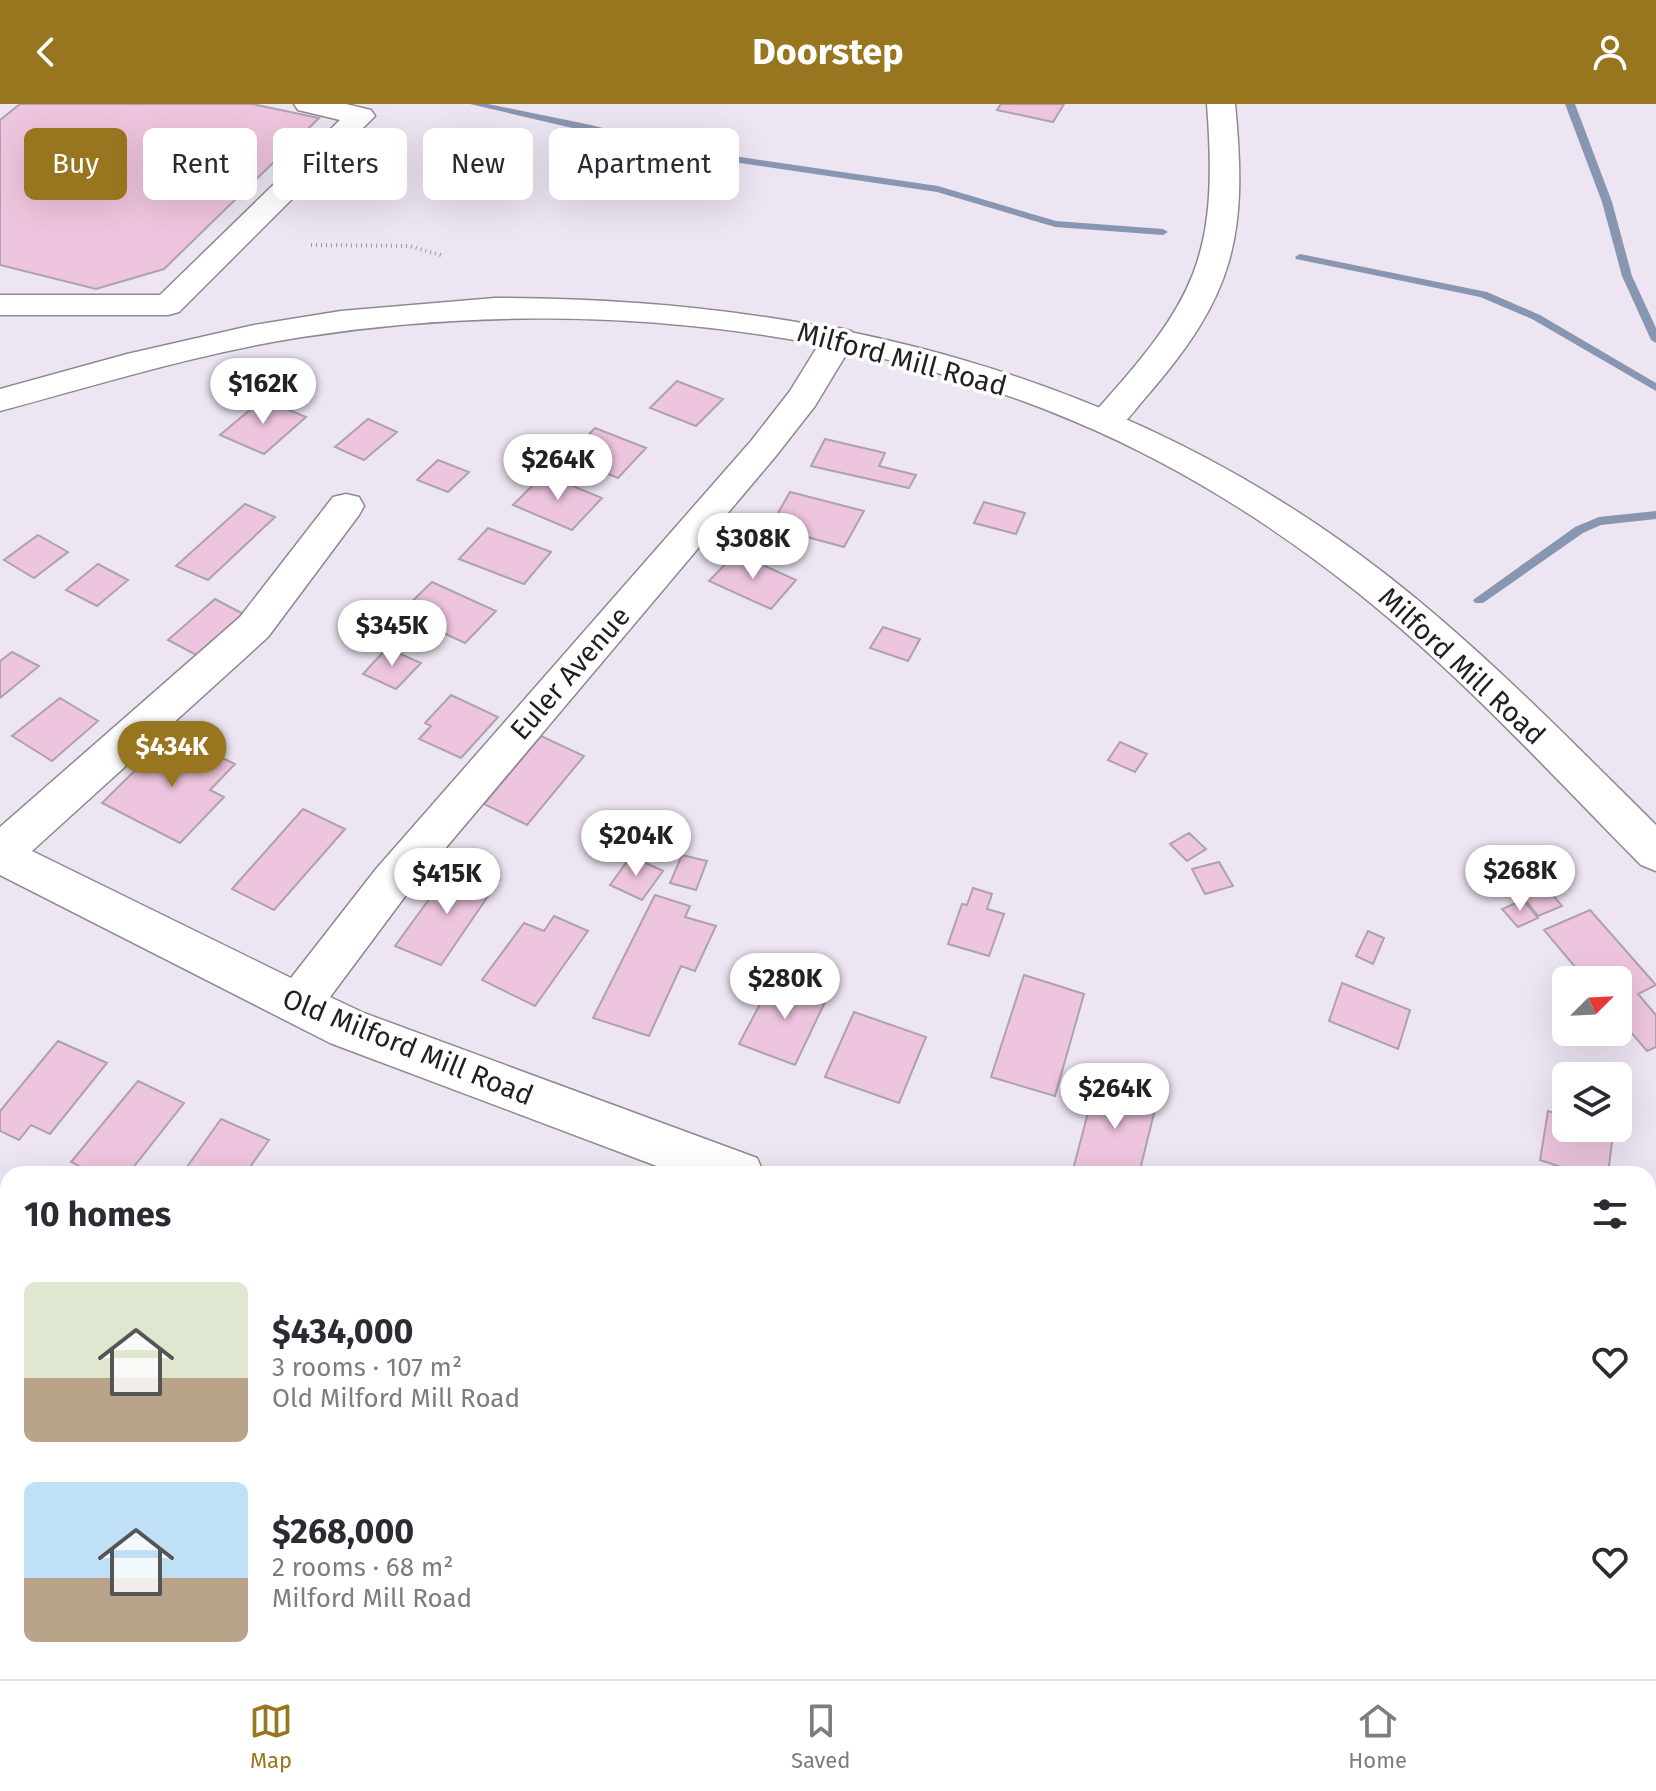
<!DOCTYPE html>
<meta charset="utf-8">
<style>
body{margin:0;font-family:"Fira Sans",sans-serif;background:#f7f7f7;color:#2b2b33;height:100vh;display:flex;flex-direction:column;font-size:30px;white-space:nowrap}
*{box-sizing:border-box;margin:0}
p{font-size:26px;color:#7c7c81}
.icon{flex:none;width:44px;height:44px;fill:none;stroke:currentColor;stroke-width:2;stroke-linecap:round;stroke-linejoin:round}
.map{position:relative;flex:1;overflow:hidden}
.side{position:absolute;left:0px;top:1062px;width:1656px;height:514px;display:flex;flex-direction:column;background:#fff;border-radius:24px 24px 0 0;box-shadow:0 8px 32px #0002}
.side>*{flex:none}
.guide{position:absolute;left:24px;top:24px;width:800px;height:72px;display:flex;gap:16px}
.needle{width:52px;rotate:66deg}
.buttons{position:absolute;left:1552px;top:862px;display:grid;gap:16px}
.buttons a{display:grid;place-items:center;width:80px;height:80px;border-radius:12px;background:#fff;box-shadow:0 8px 32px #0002;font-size:40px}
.price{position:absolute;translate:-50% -68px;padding:0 18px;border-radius:28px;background:#fff;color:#222;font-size:26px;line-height:52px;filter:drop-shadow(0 2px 4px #0008)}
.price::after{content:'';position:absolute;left:50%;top:48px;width:24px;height:18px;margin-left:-12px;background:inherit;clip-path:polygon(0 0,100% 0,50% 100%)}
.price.selected{background:#98761f;color:#fff}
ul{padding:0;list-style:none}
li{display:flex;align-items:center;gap:24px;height:200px;padding:0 24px}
li span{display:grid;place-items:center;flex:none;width:224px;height:160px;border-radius:12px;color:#555}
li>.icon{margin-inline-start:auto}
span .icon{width:96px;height:96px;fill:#fffc;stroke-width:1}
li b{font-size:34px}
h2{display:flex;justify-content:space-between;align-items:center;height:96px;padding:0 24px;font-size:34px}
.pill{padding:0 28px;border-radius:12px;background:#fff;box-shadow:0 8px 32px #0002;font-size:28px;line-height:72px}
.pill.selected{background:#98761f;color:#fff}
header{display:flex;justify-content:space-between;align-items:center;height:104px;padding:0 24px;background:#98761f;color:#fff;font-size:36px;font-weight:700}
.tab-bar{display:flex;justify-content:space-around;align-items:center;height:112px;border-top:2px solid #e1e1e2;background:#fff;font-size:22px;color:#7c7c81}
.tab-bar a{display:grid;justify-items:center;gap:4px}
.tab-bar .selected{color:#98761f}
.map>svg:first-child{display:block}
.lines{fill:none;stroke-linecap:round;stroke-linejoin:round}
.stream{fill:#8996b1;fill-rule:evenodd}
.building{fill:#eec5de;stroke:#afa2aa;stroke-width:2}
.minor-casing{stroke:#8f8893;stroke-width:3}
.major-casing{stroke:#8f8893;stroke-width:3}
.path{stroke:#9f99a2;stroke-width:4;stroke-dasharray:1 4;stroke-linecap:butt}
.minor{fill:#fff;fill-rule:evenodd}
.major{fill:#fff;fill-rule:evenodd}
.labels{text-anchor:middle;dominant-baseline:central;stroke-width:7;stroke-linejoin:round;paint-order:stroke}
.street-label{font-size:28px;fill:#221f23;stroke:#fff}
</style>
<header><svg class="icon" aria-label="back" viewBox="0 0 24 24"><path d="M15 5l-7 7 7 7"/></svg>Doorstep<svg class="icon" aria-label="person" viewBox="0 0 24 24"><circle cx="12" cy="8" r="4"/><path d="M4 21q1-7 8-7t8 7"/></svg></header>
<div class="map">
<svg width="1656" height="1575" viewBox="0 0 1656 1575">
<rect width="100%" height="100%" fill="#ede5f2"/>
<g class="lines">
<path class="stream" d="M 470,0 L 488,0 L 591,21 L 692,46 L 938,82 L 1056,117 L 1163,125 L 1168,128 L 1163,131 L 1055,123 L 937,88 L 692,52 Z
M 1565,0 L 1575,0 L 1612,98 L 1632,172 L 1656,224 L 1656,239 L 1651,236 L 1622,172 L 1602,98 Z
M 1300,150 L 1487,188 L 1540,211 L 1656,279 L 1656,287 L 1532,215 L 1480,193 L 1296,155 L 1295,153 Z
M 1656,407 L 1656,415 L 1601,421 L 1583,429 L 1483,499 L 1475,499 L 1473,496 L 1575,423 L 1599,413 Z"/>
</g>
<path class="building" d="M 20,0 L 252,0 L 319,14 L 164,165 L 96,185 L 0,161 L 0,16 Z
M 1001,0 L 1064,0 L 1053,18 L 997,6 Z
M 677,277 L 723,295 L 696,322 L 650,304 Z
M 263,295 L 306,313 L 264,350 L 220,331 Z
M 368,315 L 397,328 L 364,356 L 335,343 Z
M 595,324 L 646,344 L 618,374 L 567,353 Z
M 825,335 L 885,349 L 879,362 L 916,371 L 909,384 L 811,362 Z
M 438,356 L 469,368 L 448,388 L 417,376 Z
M 544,370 L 602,394 L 572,426 L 513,401 Z
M 790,388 L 864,407 L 844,443 L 770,423 Z
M 984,398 L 1025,409 L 1016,430 L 974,419 Z
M 245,400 L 275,413 L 208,476 L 176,462 Z
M 488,424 L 551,448 L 524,480 L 459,455 Z
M 38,431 L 68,448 L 34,474 L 4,456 Z
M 736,449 L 796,476 L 771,505 L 709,477 Z
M 98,460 L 128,476 L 97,502 L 66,486 Z
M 432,478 L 496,507 L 465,539 L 400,509 Z
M 215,495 L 249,513 L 202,554 L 168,536 Z
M 883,523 L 920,535 L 908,557 L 870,544 Z
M 387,544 L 421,559 L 396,585 L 363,570 Z
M 12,548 L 39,562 L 0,594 L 0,557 Z
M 451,591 L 498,613 L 461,654 L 419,635 L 431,622 L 425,619 Z
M 60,594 L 98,617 L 52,657 L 12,632 Z
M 172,630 L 235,660 L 210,686 L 224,693 L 180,739 L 102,699 Z
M 541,632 L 584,652 L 527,721 L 484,700 Z
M 1120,638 L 1147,650 L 1135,668 L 1108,656 Z
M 303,705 L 345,725 L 274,806 L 232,785 Z
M 1189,729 L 1206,745 L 1187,757 L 1170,740 Z
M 682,751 L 707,757 L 696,786 L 670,779 Z
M 631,752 L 663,767 L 642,796 L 610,781 Z
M 1219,758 L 1233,782 L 1205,790 L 1192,765 Z
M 467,763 L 499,776 L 441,861 L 395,842 L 446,772 L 457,776 Z
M 1533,767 L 1562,802 L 1538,812 L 1509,776 Z
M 973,784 L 992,790 L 987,805 L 1004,810 L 989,852 L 948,840 L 962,800 L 967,801 Z
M 655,791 L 690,802 L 685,813 L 716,822 L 695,867 L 681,862 L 649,932 L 593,914 Z
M 1523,796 L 1538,814 L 1518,823 L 1502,805 Z
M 1590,806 L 1656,881 L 1638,890 L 1656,911 L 1656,943 L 1647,947 L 1618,913 L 1618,876 L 1586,876 L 1544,826 Z
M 554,812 L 588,827 L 535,902 L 482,876 L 524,819 L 544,827 Z
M 1368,827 L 1384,834 L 1373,860 L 1356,852 Z
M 1024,871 L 1084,890 L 1055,992 L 991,973 Z
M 806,876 L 828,884 L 822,897 L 825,898 L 795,961 L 739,940 L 771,879 L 799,890 Z
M 1342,879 L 1410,906 L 1398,945 L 1329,917 Z
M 854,908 L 926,933 L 899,999 L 825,973 Z
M 58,937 L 107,959 L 50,1030 L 31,1021 L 19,1036 L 0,1027 L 0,1007 Z
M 1097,975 L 1158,993 L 1139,1070 L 1072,1069 Z
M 138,977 L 184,999 L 128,1070 L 94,1070 L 71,1058 Z
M 1548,1007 L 1566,1013 L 1566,1024 L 1598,1024 L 1613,1029 L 1608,1070 L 1582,1070 L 1540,1056 Z
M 221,1015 L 269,1036 L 245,1070 L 182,1070 Z
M 442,1568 L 633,1568 L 637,1575 L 446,1575 Z
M 1473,1568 L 1537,1568 L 1555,1575 L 1473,1575 Z"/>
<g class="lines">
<defs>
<path id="minor" d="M 294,0 L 346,0 L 371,6 L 375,12 L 179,208 L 168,211 L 0,211 L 0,191 L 160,191 L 340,16 L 298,6 Z
M 1207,0 L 1235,0 C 1248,132 1235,191 1146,293 C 1130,311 1120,332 1094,325 L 1089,317 L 1094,309 C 1195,197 1219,154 1207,0 Z
M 839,224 L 851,227 L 856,234 L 815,302 L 775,353 L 406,791 L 330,893 L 364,909 L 757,1054 L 764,1070 L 678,1070 L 330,939 L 0,771 L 0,723 L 240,513 L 333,393 L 346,390 L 359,393 L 364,402 L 359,411 L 268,533 L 32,747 L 291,874 L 376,765 L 751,337 L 790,287 L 827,227 Z
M 1648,1333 L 1656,1336 L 1656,1392 L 1648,1389 Z
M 879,1568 L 939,1568 L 941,1575 L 881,1575 Z"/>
<path id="major" d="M 495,194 C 818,194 1125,268 1384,469 C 1482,545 1568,634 1656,721 L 1656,767 L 1641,761 C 1549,668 1460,570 1357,488 C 1273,421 1176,360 1076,318 C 835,216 559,193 302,233 C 199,249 100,280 0,307 L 0,285 L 127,250 L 254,221 L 341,207 Z"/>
</defs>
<use href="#minor" class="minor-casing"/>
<use href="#major" class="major-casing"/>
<path class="path" d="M 311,141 L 409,142 L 444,152"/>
<use href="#minor" class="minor"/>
<use href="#major" class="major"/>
</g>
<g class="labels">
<g class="street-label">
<text transform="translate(902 255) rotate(15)">Milford Mill Road</text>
<text transform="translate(1462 562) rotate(43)">Milford Mill Road</text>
<text transform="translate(570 569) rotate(-49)">Euler Avenue</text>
<text transform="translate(408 943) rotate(22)">Old Milford Mill Road</text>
</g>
</g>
</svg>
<div class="buttons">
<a><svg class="needle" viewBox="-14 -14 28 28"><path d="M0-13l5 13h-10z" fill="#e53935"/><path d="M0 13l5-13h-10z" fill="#7c7c81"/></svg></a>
<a><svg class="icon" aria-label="layers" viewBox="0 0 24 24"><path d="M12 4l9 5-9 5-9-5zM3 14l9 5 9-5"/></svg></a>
</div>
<b class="price" style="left:263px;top:322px">$162K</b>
<b class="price" style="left:558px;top:398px">$264K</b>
<b class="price" style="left:753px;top:477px">$308K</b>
<b class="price" style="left:392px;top:564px">$345K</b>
<b class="price selected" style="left:172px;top:685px">$434K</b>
<b class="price" style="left:636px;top:774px">$204K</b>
<b class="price" style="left:1520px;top:809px">$268K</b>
<b class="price" style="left:447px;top:812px">$415K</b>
<b class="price" style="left:785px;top:917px">$280K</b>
<b class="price" style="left:1115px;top:1027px">$264K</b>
<div class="guide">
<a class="pill selected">Buy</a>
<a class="pill">Rent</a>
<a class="pill">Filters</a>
<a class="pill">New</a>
<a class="pill">Apartment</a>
</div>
<section class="side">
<h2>10 homes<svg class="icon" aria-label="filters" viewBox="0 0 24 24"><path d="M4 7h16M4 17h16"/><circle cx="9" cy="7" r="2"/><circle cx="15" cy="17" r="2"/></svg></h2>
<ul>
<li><span style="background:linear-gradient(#dfe7d0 60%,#b9a48a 0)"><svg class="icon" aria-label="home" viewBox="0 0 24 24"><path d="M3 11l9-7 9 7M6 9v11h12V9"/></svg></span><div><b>$434,000</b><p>3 rooms · 107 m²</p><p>Old Milford Mill Road</p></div><svg class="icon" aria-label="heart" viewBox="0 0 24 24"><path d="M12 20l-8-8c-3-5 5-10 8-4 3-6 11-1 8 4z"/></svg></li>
<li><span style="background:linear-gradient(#bfe0f5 60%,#b9a48a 0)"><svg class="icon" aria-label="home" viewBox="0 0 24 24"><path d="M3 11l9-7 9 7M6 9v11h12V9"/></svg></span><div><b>$268,000</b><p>2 rooms · 68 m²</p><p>Milford Mill Road</p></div><svg class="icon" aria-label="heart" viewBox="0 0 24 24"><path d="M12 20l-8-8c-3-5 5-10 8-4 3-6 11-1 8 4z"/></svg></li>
</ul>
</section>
</div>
<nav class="tab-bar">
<a class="selected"><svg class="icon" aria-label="map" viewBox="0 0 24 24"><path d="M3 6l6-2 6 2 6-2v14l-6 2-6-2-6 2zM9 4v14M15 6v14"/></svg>Map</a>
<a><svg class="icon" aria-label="saved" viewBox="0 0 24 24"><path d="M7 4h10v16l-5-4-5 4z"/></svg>Saved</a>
<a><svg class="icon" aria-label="home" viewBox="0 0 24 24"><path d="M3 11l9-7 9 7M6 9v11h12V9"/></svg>Home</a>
</nav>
